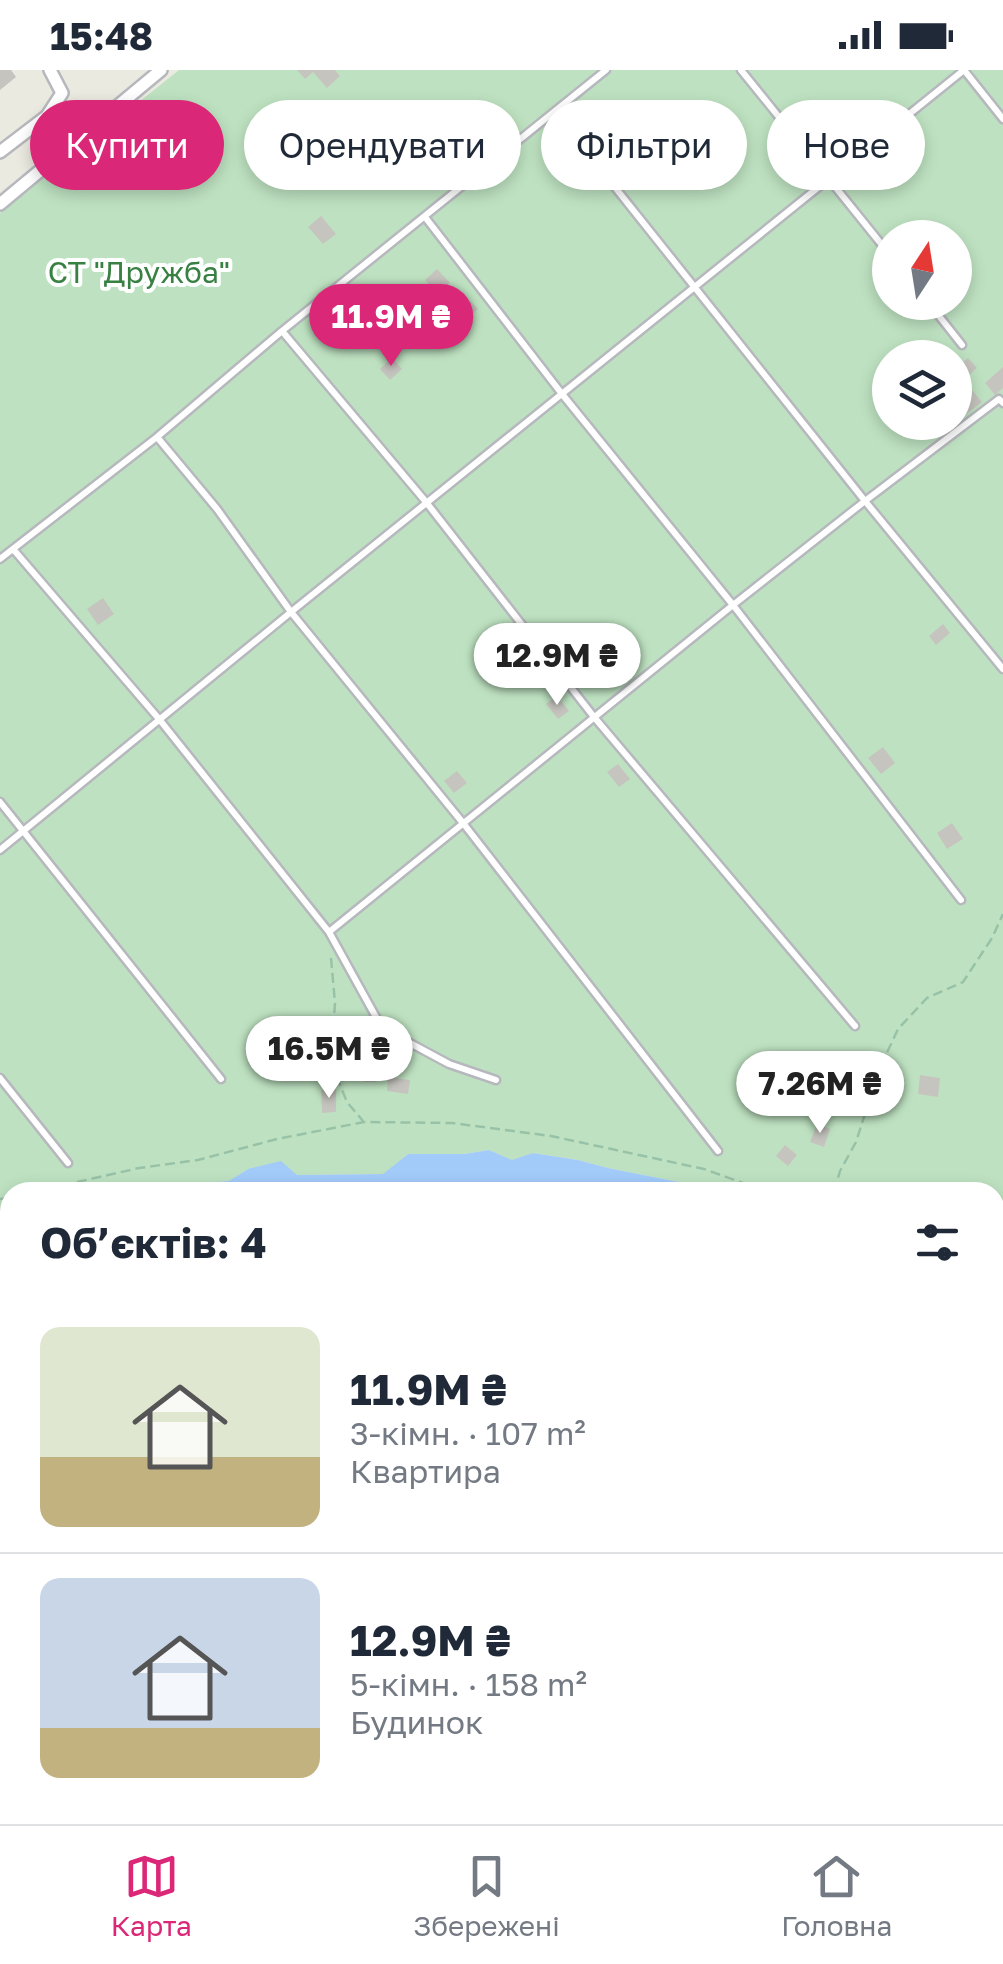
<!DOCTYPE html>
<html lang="uk">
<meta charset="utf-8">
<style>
body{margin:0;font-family:"Golos Text",sans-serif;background:#f6f6f7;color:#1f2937;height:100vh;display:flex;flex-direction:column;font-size:38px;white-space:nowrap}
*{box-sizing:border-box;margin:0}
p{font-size:32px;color:#747a83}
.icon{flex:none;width:55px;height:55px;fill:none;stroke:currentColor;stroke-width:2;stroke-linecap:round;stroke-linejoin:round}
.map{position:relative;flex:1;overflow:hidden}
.sheet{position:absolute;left:0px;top:1112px;width:1005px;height:642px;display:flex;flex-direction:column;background:#fff;border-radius:30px 30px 0 0;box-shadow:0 5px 15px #0003}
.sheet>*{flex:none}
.banner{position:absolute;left:30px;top:30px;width:945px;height:90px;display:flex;gap:20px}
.needle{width:65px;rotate:12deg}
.controls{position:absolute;left:872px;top:150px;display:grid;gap:20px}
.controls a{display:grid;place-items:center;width:100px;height:100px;border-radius:50%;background:#fff;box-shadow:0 5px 15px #0003;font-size:50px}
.price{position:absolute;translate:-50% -85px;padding:0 22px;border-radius:35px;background:#fff;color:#222;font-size:32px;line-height:65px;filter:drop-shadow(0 2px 5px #0008)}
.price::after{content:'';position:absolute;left:50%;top:60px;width:30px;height:22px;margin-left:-15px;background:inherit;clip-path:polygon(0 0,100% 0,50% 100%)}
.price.on{background:#db2777;color:#fff}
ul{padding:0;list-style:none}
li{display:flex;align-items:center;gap:30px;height:250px;padding:0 40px}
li+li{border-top:2px solid #e0e1e3}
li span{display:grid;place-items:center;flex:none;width:280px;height:200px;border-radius:20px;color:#555}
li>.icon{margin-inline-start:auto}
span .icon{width:120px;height:120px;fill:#fffc;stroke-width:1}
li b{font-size:42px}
h2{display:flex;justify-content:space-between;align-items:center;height:120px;padding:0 40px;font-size:42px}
.chip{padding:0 35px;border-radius:45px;background:#fff;box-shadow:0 5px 15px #0003;font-size:35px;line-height:90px}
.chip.on{background:#db2777;color:#fff}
.status{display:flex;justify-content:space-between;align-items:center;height:70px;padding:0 50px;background:#fff;direction:ltr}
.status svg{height:28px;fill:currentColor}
.menu{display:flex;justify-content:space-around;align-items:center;height:140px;border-top:2px solid #e0e1e3;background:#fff;font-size:28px;color:#747a83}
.menu a{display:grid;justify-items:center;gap:5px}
.menu .on{color:#db2777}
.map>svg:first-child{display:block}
.green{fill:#bee2c1;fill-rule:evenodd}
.water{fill:#a2cbfa}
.building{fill:#c6c4be}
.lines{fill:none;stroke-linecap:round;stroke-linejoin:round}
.service-casing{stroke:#b6b8bd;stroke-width:11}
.minor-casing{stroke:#b6b8bd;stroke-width:16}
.path{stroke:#98c2a8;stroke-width:2.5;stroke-dasharray:10 5;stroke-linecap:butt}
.service{stroke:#fff;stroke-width:6}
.minor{stroke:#fff;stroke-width:11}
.labels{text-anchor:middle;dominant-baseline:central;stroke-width:8;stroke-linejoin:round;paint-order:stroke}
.park-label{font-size:30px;fill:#388143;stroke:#fff}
</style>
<div class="status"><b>15:48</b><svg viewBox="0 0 49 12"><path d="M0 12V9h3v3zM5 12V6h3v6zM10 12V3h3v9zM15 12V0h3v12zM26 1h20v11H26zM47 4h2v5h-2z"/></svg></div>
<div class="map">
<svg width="1003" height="1754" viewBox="0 0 1003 1754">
<rect width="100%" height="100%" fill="#ebeae0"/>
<path class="green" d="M 179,0 L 1003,0 L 1003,1332 L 995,1322 L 995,1122 L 716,1122 L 684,1113 L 608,1098 L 578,1090 L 533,1083 L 512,1091 L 489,1080 L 464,1084 L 408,1084 L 384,1104 L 297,1105 L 248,1099 L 230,1111 L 134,1118 L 124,1122 L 10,1122 L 10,1153 L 0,1151 L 0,143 ZM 890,168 L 955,168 L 955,232 L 890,232 ZM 890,288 L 955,288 L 955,352 L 890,352 Z"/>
<path class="water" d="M 489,1080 L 512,1090 L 533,1083 L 578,1090 L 608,1098 L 684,1113 L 716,1122 L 124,1122 L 134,1118 L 229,1111 L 248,1099 L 281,1091 L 297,1105 L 383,1104 L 408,1084 L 464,1084 Z
M 0,1151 L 10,1153 L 10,1589 L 0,1597 Z
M 995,1322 L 1003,1332 L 1003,1754 L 308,1754 L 308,1745 L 995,1745 Z
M 0,1705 L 10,1710 L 10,1745 L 48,1745 L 43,1754 L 0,1754 Z"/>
<path class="building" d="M 0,0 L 11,0 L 16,7 L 0,20 Z
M 297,0 L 335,0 L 340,6 L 327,18 L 313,2 L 305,9 Z
M 321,146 L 336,164 L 323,174 L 308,157 Z
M 437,199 L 450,213 L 438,224 L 425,210 Z
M 469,230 L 478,239 L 467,249 L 458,240 Z
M 392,288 L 402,299 L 390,310 L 380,299 Z
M 968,288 L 977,298 L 966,308 L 957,297 Z
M 1003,297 L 1003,318 L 995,325 L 985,313 Z
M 972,320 L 982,332 L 955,353 L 955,334 Z
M 103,528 L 114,544 L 98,555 L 87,539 Z
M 943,554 L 950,563 L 936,575 L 929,566 Z
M 557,626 L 569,641 L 558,649 L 546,634 Z
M 883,677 L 895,693 L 881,704 L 868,688 Z
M 618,694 L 630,709 L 619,717 L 607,702 Z
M 457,701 L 467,713 L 454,723 L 444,711 Z
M 952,753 L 963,769 L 947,779 L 937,763 Z
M 365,1001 L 376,1001 L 376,1012 L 364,1012 Z
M 920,1005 L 940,1008 L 938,1027 L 918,1024 Z
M 388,1007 L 410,1010 L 408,1024 L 387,1021 Z
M 336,1019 L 336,1042 L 322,1043 L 321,1020 Z
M 817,1054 L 830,1059 L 824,1077 L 810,1072 Z
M 785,1075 L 797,1085 L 788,1096 L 776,1086 Z"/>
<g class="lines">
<defs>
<path id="service" d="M 741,0 L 890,185
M 555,42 L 865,431 L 1003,599
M 425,147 L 562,324 L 733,535 L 961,830
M 928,232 L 962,275
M 282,261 L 426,432 L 594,647 L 855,956
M 13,479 L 159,649 L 329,862 L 382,958 L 449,994 L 496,1010
M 0,489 L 157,367 L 282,261 L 606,0
M 0,732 L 221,1009
M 0,780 L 291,542 L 217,439 L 157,367
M 329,862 L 733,535 L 865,431 L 999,329 L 1003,333
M 0,1008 L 68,1093
M 718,1081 L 463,753 L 291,542 L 964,0 L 1003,49"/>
<path id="minor" d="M 0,82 L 47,46 L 62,23 L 50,0
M 0,134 L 161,0"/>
</defs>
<use href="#service" class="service-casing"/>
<use href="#minor" class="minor-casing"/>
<path class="path" d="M 331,888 L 335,933 L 331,993 L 347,1032 L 363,1051
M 33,1122 L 139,1098 L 198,1090 L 277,1069 L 364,1052 L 452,1053 L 551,1066 L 704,1099 L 768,1122
M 834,1122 L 840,1101 L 856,1072 L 879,1000 L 898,959 L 927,928 L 963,912 L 992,868 L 1003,844
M 0,1129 L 10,1128
M 995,1227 L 1003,1229
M 995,1288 L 1003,1293"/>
<use href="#service" class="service"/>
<use href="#minor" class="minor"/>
</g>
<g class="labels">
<g class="park-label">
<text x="139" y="202">СТ "Дружба"</text>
</g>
</g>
</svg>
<div class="controls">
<a><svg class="needle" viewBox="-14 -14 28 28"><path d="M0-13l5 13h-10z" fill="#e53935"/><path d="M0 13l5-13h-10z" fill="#747a83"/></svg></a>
<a><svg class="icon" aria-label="layers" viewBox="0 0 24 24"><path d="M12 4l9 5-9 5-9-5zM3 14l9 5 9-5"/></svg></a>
</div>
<b class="price on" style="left:391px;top:299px">11.9M ₴</b>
<b class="price" style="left:557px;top:638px">12.9M ₴</b>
<b class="price" style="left:329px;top:1031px">16.5M ₴</b>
<b class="price" style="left:820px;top:1066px">7.26M ₴</b>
<div class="banner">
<a class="chip on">Купити</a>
<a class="chip">Орендувати</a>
<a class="chip">Фільтри</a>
<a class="chip">Нове</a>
</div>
<section class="sheet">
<h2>Об’єктів: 4<svg class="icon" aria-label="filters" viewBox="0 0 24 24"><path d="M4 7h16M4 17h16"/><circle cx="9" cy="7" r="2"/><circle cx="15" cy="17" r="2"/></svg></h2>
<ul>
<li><span style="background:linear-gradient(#dfe7d0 65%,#c2b280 0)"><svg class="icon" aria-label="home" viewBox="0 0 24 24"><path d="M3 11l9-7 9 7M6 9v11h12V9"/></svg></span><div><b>11.9M ₴</b><p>3-кімн. · 107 m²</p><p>Квартира</p></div></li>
<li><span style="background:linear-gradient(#c9d6e8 75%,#c2b280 0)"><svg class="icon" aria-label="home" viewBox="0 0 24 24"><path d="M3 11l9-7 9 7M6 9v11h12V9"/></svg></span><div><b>12.9M ₴</b><p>5-кімн. · 158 m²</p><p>Будинок</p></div></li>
</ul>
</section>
</div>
<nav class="menu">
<a class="on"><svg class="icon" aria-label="map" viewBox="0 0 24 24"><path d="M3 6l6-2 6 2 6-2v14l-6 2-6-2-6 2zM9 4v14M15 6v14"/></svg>Карта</a>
<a><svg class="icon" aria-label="saved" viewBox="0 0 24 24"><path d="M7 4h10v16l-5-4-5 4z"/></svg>Збережені</a>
<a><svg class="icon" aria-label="home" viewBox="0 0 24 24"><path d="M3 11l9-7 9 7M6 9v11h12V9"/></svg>Головна</a>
</nav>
